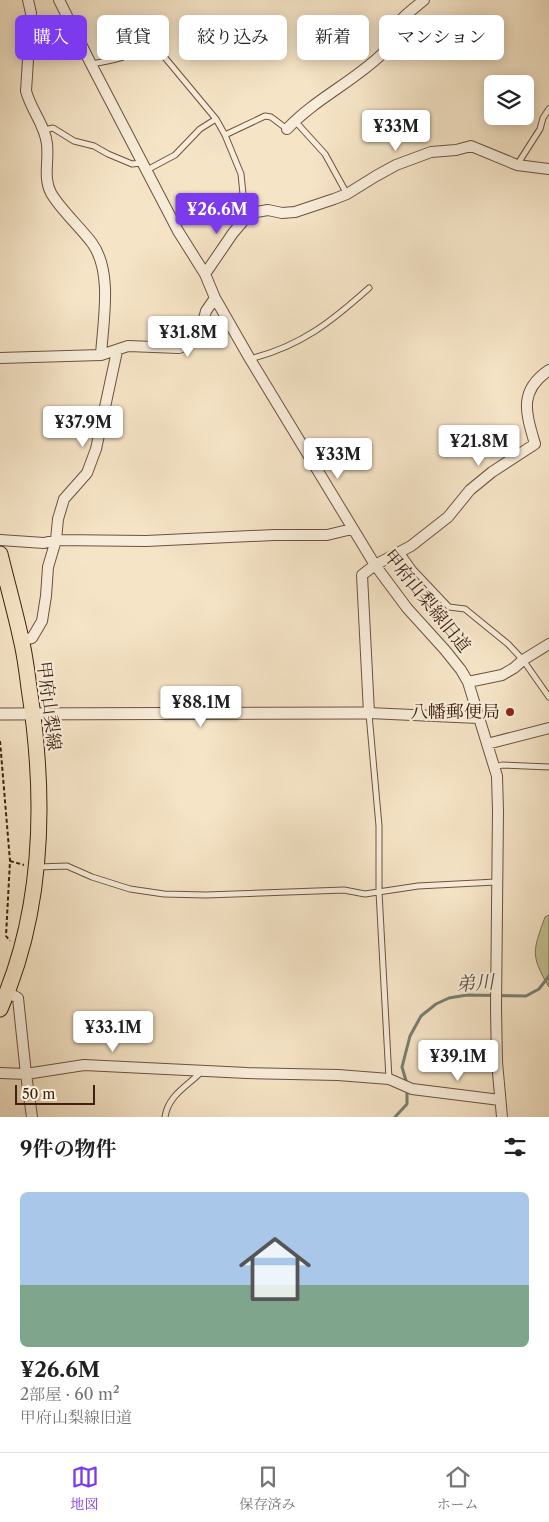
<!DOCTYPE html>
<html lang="ja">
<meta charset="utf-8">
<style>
body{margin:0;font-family:"Libre Caslon Text","Noto Serif JP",serif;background:#f6f6f6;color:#222;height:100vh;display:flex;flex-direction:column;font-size:19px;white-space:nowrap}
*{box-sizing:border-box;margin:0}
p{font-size:16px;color:#767676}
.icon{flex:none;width:28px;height:28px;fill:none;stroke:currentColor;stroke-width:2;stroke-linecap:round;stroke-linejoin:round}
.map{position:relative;height:1117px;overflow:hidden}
.side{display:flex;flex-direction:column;background:#fff;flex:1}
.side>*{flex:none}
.hud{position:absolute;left:15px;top:15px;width:520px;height:45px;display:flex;gap:10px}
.buttons{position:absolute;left:484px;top:75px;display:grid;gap:10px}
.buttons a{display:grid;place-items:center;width:50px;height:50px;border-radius:8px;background:#fff;box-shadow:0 2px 12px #0003;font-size:25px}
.scale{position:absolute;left:15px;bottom:12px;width:80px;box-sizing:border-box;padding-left:5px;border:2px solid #402112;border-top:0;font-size:14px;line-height:18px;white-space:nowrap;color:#402112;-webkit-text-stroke:4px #f8edda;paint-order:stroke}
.price{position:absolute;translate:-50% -42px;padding:0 11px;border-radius:5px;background:#fff;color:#222;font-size:16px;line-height:32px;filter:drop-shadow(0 1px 2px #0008)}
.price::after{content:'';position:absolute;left:50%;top:30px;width:15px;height:11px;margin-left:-8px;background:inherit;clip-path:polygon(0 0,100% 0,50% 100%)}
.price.on{background:#7c3aed;color:#fff}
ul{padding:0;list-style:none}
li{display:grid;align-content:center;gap:10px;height:265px;padding:0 20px}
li+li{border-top:1px solid #e0e0e0}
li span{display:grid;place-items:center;height:155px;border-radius:8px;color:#555}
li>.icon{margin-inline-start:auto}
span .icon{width:90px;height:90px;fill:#fffc;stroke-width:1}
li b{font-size:21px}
h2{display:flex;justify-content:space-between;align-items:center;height:60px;padding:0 20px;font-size:21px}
.tag{padding:0 18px;border-radius:8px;background:#fff;box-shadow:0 2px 12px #0003;font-size:18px;line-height:45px}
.tag.on{background:#7c3aed;color:#fff}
.tab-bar{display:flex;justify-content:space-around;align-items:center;height:70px;border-top:1px solid #e0e0e0;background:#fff;font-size:14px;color:#767676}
.tab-bar a{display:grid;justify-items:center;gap:2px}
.tab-bar .on{color:#7c3aed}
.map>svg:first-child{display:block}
.green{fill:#c2c291;stroke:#817252}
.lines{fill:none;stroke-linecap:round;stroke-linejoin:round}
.stream{stroke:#778073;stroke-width:3}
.service-casing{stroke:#6d523f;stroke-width:7}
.minor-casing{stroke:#6d523f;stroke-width:12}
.tertiary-casing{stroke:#6d523f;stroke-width:13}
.primary-casing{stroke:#402112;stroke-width:17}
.path{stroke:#402112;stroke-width:2;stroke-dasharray:4 2.5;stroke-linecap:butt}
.service{stroke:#f8edda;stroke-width:5}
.minor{stroke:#f8edda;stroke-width:10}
.tertiary{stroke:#f8edda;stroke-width:11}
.primary{stroke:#f5e4c6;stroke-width:15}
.poi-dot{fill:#8f2418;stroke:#f8edda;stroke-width:2}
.labels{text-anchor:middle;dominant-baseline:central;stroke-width:4.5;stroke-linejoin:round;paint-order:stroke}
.street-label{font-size:18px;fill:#402112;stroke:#f8edda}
.poi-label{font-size:18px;fill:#402112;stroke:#f8edda;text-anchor:end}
.water-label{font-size:19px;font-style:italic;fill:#5c5042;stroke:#f8edda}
</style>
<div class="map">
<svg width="549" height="1117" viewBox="0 0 549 1117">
<rect width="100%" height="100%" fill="#f5e4c6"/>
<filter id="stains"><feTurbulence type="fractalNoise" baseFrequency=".004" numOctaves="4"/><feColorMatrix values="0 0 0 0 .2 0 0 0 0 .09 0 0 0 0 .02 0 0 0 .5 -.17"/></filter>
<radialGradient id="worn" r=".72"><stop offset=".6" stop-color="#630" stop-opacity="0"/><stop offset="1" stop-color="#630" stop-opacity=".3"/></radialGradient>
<path class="green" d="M 549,915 L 549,987 C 530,955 533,951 545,917 Z"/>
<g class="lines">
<path class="stream" d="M 407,1084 L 402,1067 L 410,1036 L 421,1016 L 436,1004 L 449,998 L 467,995 L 526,996 L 539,989 L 549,976
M 395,1117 L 407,1104 L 407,1090"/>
<defs>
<path id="service" d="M 91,64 C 115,60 131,57 152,42 L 216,119 L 225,135 L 241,174 L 243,194 L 250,213
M 295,121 L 325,154 L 347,194
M 44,130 L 53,128 L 74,141 L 94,146 L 108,154 L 132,164 L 142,163
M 225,135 L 265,116 L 271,117 L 287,129
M 517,165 L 540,129 L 543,118 L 549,109
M 147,170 L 175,155 L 200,129 L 216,119
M 250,359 C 301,346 331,322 369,288
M 401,552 L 414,570 L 449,607 L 465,609 L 508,644 L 523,660 L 549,697
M 369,714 L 379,826 L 379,892 L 389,1079
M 495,767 L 502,765 L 549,767
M 38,867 L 67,866 L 92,877 L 130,889 L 164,894 L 206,895 L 344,890 L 365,894 L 418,886 L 496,882
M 165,1117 C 168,1095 188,1086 202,1071"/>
<path id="minor" d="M 28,0 L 31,13 L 26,91 C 31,110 45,125 47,144 C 49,161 43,178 51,193 C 60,209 81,228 92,243 C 113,272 103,321 101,355
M 59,0 L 91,64 L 178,231 L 205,274 L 215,298 L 250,359 L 375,565 L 407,608 L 445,650 L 461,670 L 468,682 L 497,776 L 498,811 L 496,1008 L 497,1062 L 502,1117
M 287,129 C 315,99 353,82 382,54 C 392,45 392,31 401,20 C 407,13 417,6 424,0
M 205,274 L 233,233 L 250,213 L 268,210 L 282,213 L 295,212 L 334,199 L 347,194 L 376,176 L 396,165 L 431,152 L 456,150 L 471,146 L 517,165 L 549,169
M 0,358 L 101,355 L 128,346 L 179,348 L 189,344 L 195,340 L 202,326 L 206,311 L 215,298
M 0,540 L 44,543 L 56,540 L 146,541 L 274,535 L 327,535 L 352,529
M 22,640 L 32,638 L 42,621 L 46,596 L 48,567 L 56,540 L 58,519 L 64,499 L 87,473 L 96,449 L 117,351
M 468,682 L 502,675 L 514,668 L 523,660 L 549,644
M 478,718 L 369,713 L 362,575 L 375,565 L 411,546 L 448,517 L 470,490 L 492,472 L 535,444 C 526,413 518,391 549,370
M 487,744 L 549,728
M 7,992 L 18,998 L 26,1074 L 32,1117
M 0,1073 L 26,1074 L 84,1065 L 247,1073 L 338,1075 L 389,1079 L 412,1089 L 500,1100"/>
<path id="tertiary" d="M 0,714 L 369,713"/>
<path id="primary" d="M 0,554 C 7,583 15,611 21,639 C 25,655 27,672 29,688 C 46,796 45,908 0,1009"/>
</defs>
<use href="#service" class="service-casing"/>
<use href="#minor" class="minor-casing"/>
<use href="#tertiary" class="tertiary-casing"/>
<use href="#primary" class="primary-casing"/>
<path class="path" d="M 0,741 L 10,861 L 6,936 L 10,941
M 10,861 L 24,865"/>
<use href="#service" class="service"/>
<use href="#minor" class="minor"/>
<use href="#tertiary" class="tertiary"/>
<use href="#primary" class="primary"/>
</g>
<circle class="poi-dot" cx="510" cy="712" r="5"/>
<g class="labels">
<g class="street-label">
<text transform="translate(427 601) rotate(51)">甲府山梨線旧道</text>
<text transform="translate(49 706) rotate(83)">甲府山梨線</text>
</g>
<g class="poi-label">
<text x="500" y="712">八幡郵便局</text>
</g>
<g class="water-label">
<text transform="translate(475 983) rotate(-4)">弟川</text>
</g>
</g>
<rect width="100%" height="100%" filter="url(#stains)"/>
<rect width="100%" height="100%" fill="url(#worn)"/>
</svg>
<div class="buttons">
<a><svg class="icon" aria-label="layers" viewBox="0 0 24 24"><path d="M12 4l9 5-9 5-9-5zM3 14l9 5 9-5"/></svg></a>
</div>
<div class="scale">50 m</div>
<b class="price" style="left:396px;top:152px">¥33M</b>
<b class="price on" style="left:217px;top:235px">¥26.6M</b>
<b class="price" style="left:188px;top:358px">¥31.8M</b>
<b class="price" style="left:83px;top:448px">¥37.9M</b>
<b class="price" style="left:479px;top:467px">¥21.8M</b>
<b class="price" style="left:338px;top:480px">¥33M</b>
<b class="price" style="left:201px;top:728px">¥88.1M</b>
<b class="price" style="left:113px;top:1053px">¥33.1M</b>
<b class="price" style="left:458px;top:1082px">¥39.1M</b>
<div class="hud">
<a class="tag on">購入</a>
<a class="tag">賃貸</a>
<a class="tag">絞り込み</a>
<a class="tag">新着</a>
<a class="tag">マンション</a>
</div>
</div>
<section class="side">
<h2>9件の物件<svg class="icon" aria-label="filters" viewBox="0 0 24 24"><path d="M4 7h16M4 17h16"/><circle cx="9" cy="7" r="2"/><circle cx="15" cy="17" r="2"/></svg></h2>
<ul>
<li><span style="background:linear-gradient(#a9c7e8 60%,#7fa58c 0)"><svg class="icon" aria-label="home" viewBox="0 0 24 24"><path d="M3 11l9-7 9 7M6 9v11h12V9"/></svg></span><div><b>¥26.6M</b><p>2部屋 · 60 m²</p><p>甲府山梨線旧道</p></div></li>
</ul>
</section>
<nav class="tab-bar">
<a class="on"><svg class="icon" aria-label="map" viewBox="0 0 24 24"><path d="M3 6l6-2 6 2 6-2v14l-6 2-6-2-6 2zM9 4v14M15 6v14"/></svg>地図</a>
<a><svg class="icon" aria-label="saved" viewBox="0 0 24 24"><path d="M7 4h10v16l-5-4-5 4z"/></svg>保存済み</a>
<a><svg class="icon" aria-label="home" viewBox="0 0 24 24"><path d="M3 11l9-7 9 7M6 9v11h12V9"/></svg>ホーム</a>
</nav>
